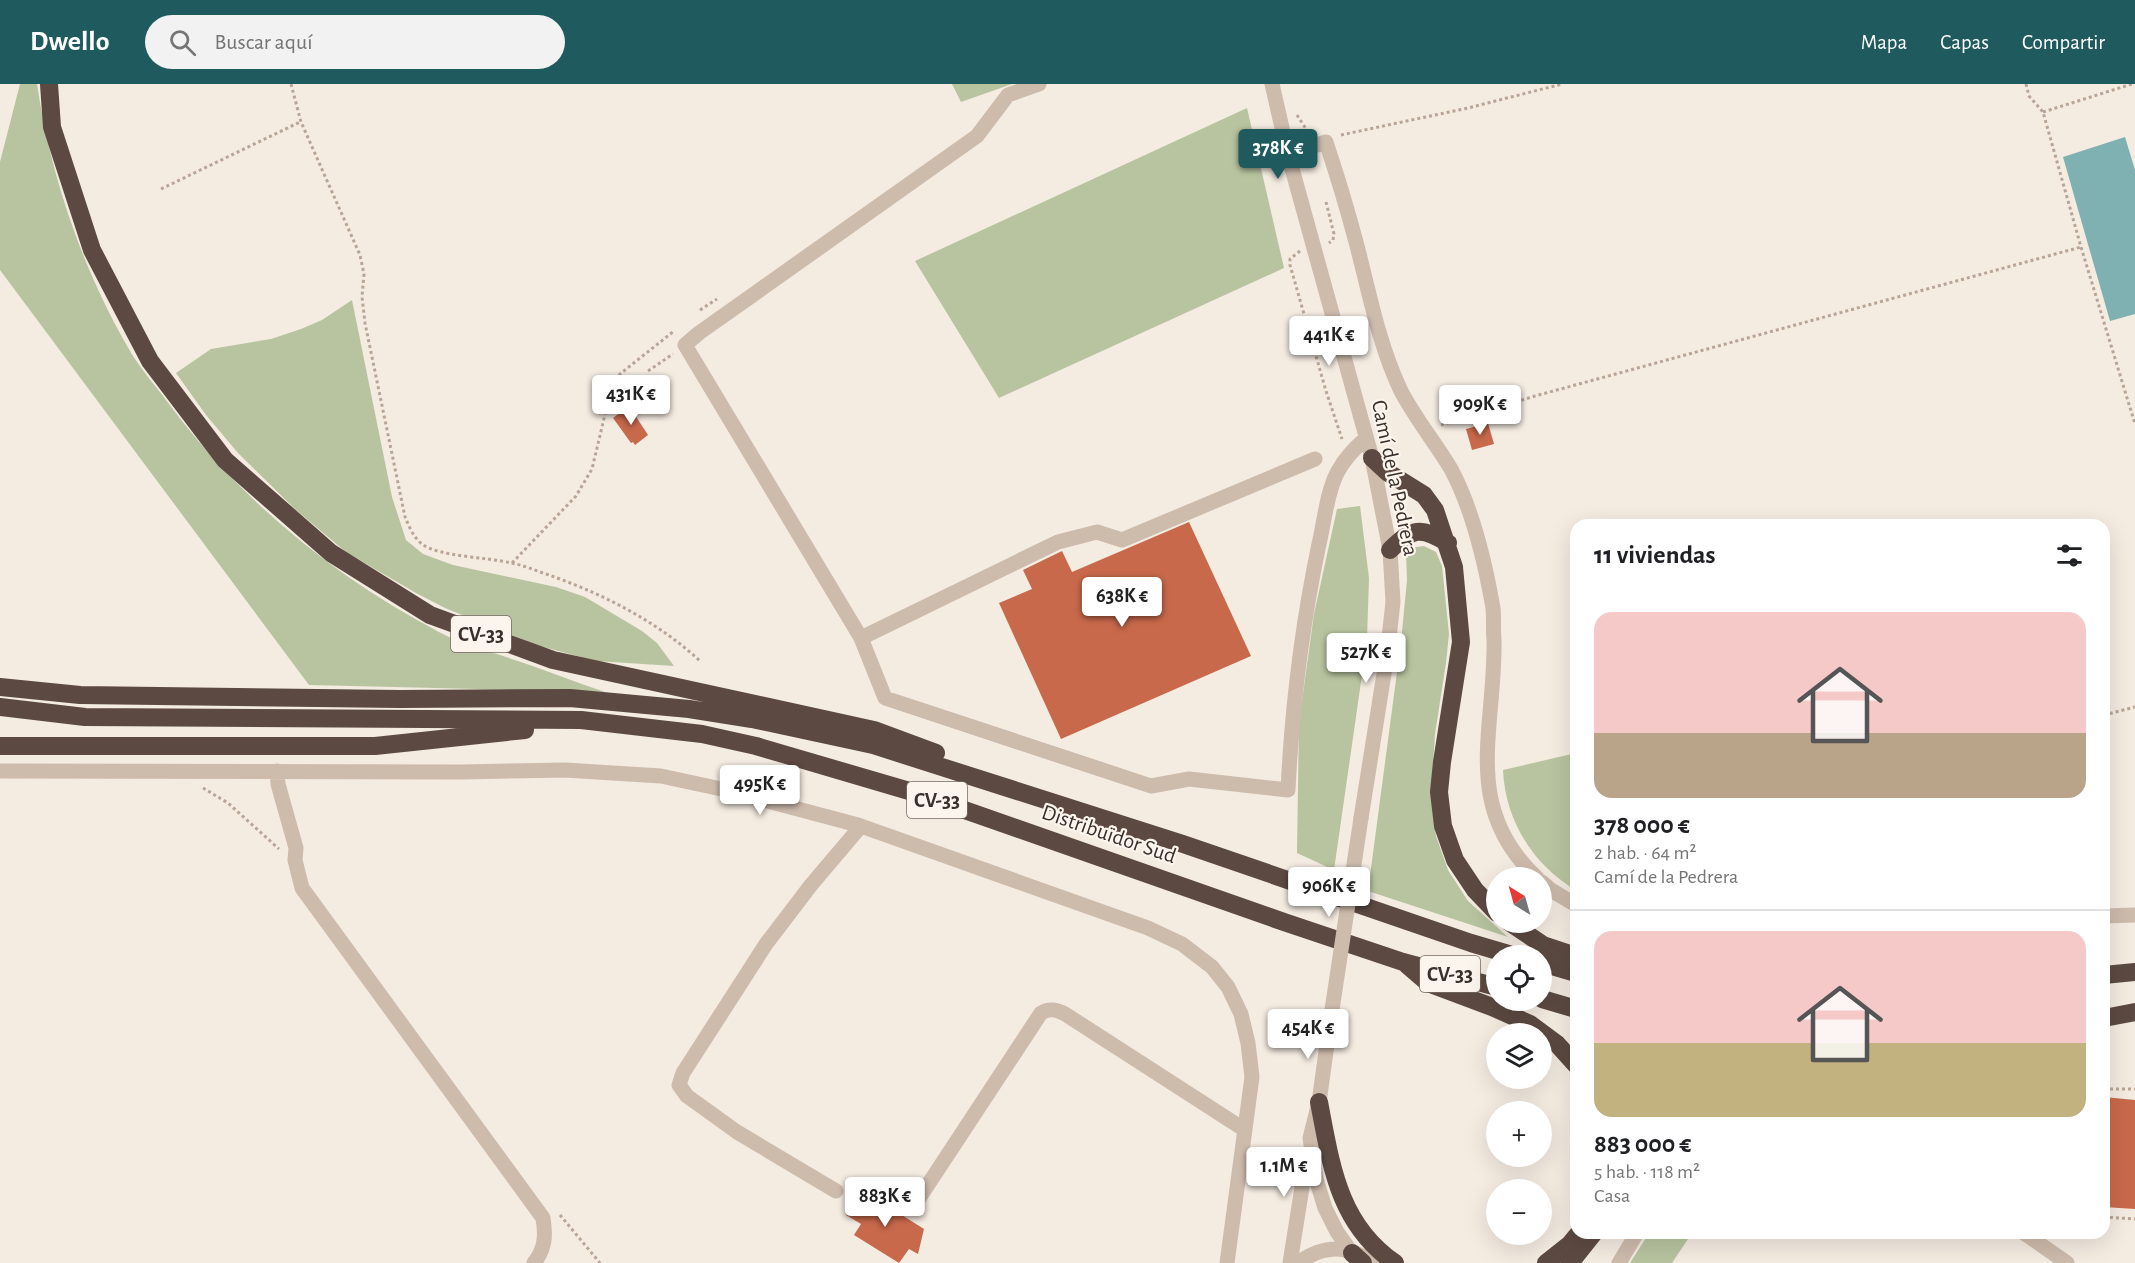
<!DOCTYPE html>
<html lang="es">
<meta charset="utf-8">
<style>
body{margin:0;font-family:"Alegreya Sans",sans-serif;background:#f2f2f2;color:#202124;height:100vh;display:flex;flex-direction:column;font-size:22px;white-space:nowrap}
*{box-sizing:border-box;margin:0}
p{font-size:20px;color:#757577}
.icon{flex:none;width:33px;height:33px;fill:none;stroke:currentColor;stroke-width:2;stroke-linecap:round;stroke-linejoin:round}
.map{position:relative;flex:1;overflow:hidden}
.drawer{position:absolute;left:1570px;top:435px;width:540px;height:720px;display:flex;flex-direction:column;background:#fff;border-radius:18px;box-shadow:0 6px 24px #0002}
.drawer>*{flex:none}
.needle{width:39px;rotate:323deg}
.fabs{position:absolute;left:1486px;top:783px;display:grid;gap:12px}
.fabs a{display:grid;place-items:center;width:66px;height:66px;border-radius:50%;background:#fff;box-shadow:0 6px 24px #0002;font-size:30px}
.price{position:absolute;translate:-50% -51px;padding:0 14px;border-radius:6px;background:#fff;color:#222;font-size:20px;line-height:39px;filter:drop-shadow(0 2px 3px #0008)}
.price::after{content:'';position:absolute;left:50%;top:36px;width:18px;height:14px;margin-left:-9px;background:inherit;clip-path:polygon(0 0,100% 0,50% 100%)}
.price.active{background:#1f5a5e;color:#fff}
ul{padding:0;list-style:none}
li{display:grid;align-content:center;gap:12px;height:318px;padding:0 24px}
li+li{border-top:2px solid #e0e0e0}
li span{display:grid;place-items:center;height:186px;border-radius:18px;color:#555}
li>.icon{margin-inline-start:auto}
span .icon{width:108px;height:108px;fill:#fffc;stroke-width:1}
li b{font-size:26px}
h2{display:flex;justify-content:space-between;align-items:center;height:72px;padding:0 24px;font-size:26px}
header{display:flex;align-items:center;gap:36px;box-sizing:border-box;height:84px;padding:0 30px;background:#1f5a5e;color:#fff}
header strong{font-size:28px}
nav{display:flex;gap:33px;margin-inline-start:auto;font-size:21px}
.search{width:420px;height:54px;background:#f2f2f2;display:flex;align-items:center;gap:15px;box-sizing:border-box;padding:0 21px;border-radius:33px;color:#757577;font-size:22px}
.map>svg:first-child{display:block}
.green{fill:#b8c4a0}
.water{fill:#7fb0b2}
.building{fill:#c8694b}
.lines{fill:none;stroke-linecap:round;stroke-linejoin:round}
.path{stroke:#b9a596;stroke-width:3;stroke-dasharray:3 3;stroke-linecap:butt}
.minor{stroke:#cdbbac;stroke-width:15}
.highway{stroke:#5c4a42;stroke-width:18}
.minor-bridge{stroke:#cdbbac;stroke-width:15}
.labels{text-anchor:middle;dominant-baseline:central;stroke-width:4.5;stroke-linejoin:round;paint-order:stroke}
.shield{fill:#fbf5ee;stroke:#756b66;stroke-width:1.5}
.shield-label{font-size:21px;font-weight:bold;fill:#3b302b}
.street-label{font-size:22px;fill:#3b302b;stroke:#fbf5ee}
</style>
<header>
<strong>Dwello</strong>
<div class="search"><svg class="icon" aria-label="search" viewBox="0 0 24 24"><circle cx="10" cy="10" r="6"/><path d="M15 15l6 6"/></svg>Buscar aquí</div>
<nav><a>Mapa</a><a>Capas</a><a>Compartir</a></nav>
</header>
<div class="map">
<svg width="2135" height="1179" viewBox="0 0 2135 1179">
<rect width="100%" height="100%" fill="#f4ebe1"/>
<path class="green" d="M 20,0 L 37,0 C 51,95 84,190 133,272 C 142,286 153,299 163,312 C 236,412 329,490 439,548 C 463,561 489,567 515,576 C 545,586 575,598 605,608 L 309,601 L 0,186 L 0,78 Z
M 952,0 L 1012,0 L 961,18 Z
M 1247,24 L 1284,184 L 999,314 L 915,177 Z
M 352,216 L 392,413 L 406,456 L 423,470 L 453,481 L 556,503 L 585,513 L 642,547 L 657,559 L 674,582 L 596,577 L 536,561 L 445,524 L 416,509 L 346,468 L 296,426 L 238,369 L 206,331 L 176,289 L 211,265 L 271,255 L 301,245 L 322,236 Z
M 1360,422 L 1369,494 L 1367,556 L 1334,786 L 1297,769 L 1299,639 L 1314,530 L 1337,425 Z
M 1424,462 L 1436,468 L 1442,482 L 1449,550 L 1446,579 L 1435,650 L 1431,712 L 1436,752 L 1448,786 L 1468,817 L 1508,853 L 1368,807 L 1401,558 L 1407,496 L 1406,468 L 1410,464 Z
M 1576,669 L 1576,806 C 1533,781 1505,736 1503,686 Z
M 1649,1149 L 1692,1149 L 1672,1179 L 1630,1179 Z"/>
<path class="water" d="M 2125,53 L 2135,86 L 2135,230 L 2110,237 L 2063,73 Z"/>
<path class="building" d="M 629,322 L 648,351 L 635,361 L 633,358 L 631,359 L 613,334 Z
M 1488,339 L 1494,360 L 1472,366 L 1466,345 Z
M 1189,438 L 1251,572 L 1061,655 L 999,519 L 1032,505 L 1023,486 L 1062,467 L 1072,488 Z
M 2104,1013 L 2135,1016 L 2135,1125 L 2104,1123 Z
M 862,1106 L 924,1145 L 918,1170 L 909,1165 L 899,1179 L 854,1151 L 861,1140 L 846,1131 Z"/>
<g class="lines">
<path class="path" d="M 291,0 L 301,38 L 360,171 L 364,190 L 362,213 L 365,239 L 405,433 C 409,442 413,453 422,460 C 439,473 488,473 511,479 C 523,481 534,486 546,490 C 601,509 657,537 700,577
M 2026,0 L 2029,12 L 2043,28 L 2081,163 L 2135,340
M 2043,28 L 2132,0
M 1297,31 L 1308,48
M 1341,51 L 1468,24 L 1562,0
M 161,105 L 300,38
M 1326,118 L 1334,150 L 1333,156 L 1329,159
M 1300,167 L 1290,175 L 1290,181 L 1326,307 L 1342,355
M 700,226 L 717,215
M 648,287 L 673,270
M 1441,341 L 1535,312 L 2081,163
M 512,479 L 576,412 L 592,385 L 611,305 L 620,290 L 674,247
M 2104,631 L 2135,623
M 203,704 L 228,719 L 279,765
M 2104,1005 L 2135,1005
M 560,1131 L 600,1179
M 2104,1133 L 2135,1135"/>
<path class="minor" d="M 1039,0 L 1008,11 L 977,52 L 699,249 L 685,261 L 861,554 L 885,614 L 1151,702 L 1189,695 L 1288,706 C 1292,623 1302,541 1319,460 C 1324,439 1327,408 1337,389 C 1344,375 1354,365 1366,354
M 1272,0 L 1288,70 L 1372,374 L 1390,466 L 1393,518 L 1387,571 L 1361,734
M 1288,70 L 1326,58 C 1337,91 1347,124 1356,158 C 1369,207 1378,258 1400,305 C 1414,333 1435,358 1451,385 C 1473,426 1485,478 1493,524 C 1494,534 1493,545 1494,555 C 1496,645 1460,722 1537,794
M 861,554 L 1058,458 L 1097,448 L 1122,456 L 1315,375
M 0,687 L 460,688 L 565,686 L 661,692 L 726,706 L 858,741 L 1148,844 L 1182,860 L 1212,883 L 1228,903 L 1241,930 L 1248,959 L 1252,993 L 1227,1179
M 277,687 L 278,700 L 296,764 L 295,776 L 302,804 L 543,1134 C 546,1152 545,1165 534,1179
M 1542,798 L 1551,806 L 1576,821
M 2104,832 L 2135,831
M 1330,939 L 1319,1018 L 1310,1054 L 1316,1095 L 1325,1124 L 1337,1148 L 1352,1169
M 836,1107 L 737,1048 L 687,1012 L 679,1001 L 683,989 L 766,860 L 811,801 L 861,742
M 914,1122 L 1041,929 C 1049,924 1056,925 1065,930 L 1245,1046
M 2024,1149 L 2067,1179
M 1290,1179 L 1307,1072
M 1298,1179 C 1325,1160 1347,1161 1375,1179
M 1619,1179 L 1637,1149"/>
<path class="highway" d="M 49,0 L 52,43 L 92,166 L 150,277 L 225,376 L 331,469 L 430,531 L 553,576 L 874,646 L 936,669
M 1372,374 L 1387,388 L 1424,411 L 1435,426 L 1454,483 L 1461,558 L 1442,678 L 1439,708 L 1443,742 L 1455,776 L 1475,806 L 1497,829
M 1390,466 C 1413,444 1420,442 1448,459
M 0,603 L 80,611 L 400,615 L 570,614 L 689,625 L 752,635 L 873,661 L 1183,760 L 1471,859 L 1515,872
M 0,623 L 85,633 L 581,636 L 702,650 L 756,662 L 916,709 L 1284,838 L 1403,878 L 1497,903
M 0,662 L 375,662 L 525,646
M 1509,838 L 1543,861 L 1576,872
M 1542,879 L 1576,889
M 1407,881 L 1428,899 L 1492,923 L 1530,940 L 1557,960 L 1576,981
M 2104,891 L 2135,888
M 1542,915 L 1576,925
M 2104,934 L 2135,928
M 1319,1018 C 1331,1080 1338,1140 1395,1179
M 1352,1169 L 1363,1179
M 1546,1179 L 1570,1160 L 1579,1149
M 1570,1179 L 1594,1149"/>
<path class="minor-bridge" d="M 1330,939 L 1361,734"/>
</g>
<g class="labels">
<g class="shield">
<rect x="451" y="532" width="60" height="36" rx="4.5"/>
<rect x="907" y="698" width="60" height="36" rx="4.5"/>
<rect x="1420" y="872" width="60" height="36" rx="4.5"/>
</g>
<g class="shield-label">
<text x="481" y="550">CV-33</text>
<text x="937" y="716">CV-33</text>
<text x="1450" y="890">CV-33</text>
</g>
<g class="street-label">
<text transform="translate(1395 394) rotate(78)">Camí de la Pedrera</text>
<text transform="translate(1109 750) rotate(19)">Distribuïdor Sud</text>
</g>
</g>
</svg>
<div class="fabs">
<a><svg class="needle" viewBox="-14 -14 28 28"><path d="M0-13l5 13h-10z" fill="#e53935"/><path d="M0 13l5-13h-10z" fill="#757577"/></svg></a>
<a><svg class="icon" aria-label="locate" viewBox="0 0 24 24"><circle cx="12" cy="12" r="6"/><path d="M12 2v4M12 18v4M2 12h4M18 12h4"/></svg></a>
<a><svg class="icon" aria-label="layers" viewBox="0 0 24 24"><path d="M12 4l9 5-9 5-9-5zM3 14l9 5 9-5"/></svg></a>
<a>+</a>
<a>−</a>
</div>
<b class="price active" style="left:1278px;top:96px">378K €</b>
<b class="price" style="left:1329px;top:283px">441K €</b>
<b class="price" style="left:631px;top:342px">431K €</b>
<b class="price" style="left:1480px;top:352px">909K €</b>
<b class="price" style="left:1122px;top:544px">638K €</b>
<b class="price" style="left:1366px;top:600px">527K €</b>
<b class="price" style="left:760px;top:732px">495K €</b>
<b class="price" style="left:1329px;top:834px">906K €</b>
<b class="price" style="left:1308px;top:976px">454K €</b>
<b class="price" style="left:1284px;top:1114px">1.1M €</b>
<b class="price" style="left:885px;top:1144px">883K €</b>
<section class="drawer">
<h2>11 viviendas<svg class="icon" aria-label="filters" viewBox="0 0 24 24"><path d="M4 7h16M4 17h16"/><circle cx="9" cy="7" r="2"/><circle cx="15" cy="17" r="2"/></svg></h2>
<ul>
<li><span style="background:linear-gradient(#f6c9c9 65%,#b9a48a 0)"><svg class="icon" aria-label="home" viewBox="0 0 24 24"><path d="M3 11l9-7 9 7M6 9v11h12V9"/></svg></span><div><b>378 000 €</b><p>2 hab. · 64 m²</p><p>Camí de la Pedrera</p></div></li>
<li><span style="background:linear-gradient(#f6c9c9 60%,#c2b280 0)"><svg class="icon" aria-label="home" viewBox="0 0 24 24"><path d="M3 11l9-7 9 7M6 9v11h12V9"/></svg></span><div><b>883 000 €</b><p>5 hab. · 118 m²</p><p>Casa</p></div></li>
</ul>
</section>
</div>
